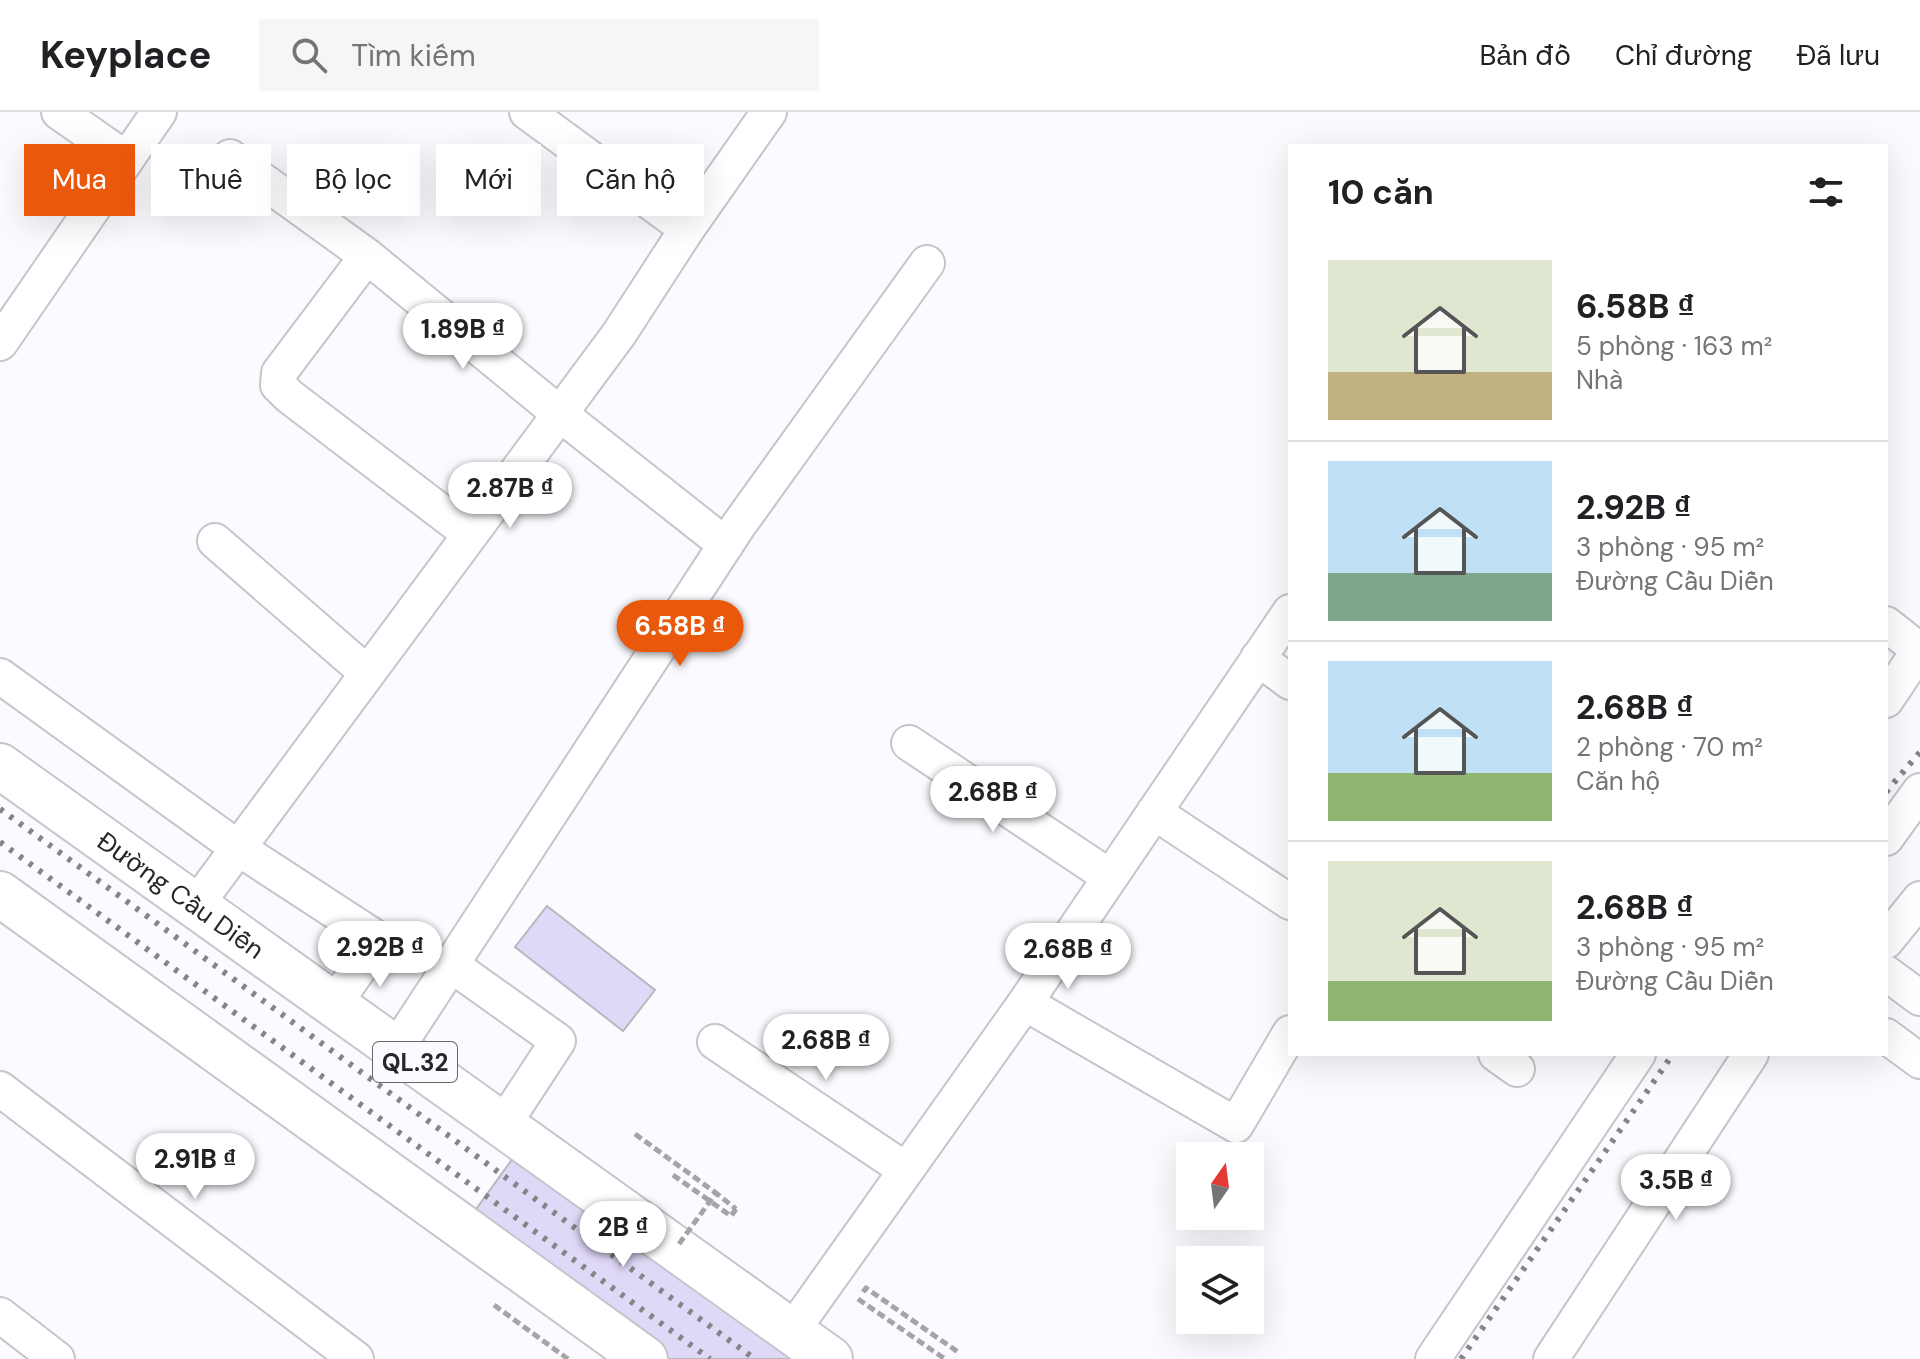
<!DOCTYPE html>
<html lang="vi">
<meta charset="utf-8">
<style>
body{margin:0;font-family:"DM Sans",sans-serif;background:#f6f6f6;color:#202124;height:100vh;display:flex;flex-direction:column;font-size:30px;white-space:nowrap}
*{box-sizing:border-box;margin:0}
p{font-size:26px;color:#757577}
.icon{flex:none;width:44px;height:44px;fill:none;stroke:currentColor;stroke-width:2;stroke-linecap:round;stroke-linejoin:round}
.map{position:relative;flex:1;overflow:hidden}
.drawer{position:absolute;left:1288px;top:32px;width:600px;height:912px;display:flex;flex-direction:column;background:#fff;border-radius:0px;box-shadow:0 8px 32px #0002}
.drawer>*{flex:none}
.top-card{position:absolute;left:24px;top:32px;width:760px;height:72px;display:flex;gap:16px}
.needle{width:52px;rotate:14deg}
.tools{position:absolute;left:1176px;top:1030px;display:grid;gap:16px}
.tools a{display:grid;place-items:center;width:88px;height:88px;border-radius:0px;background:#fff;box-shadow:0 8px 32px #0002;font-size:40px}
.price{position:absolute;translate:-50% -68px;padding:0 18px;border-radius:28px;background:#fff;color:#222;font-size:26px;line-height:52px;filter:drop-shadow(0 2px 4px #0008)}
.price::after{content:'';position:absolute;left:50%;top:48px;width:24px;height:18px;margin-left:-12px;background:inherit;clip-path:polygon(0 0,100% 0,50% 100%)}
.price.active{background:#ea580c;color:#fff}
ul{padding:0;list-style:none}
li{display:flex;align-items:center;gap:24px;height:200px;padding:0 40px}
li+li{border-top:2px solid #e0e0e0}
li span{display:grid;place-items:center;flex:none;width:224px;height:160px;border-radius:0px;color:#555}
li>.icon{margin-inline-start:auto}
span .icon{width:96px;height:96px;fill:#fffc;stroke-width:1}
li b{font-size:34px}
h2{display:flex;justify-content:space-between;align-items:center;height:96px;padding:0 40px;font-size:34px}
.pill{padding:0 28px;border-radius:0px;background:#fff;box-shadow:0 8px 32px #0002;font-size:28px;line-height:72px}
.pill.active{background:#ea580c;color:#fff}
header{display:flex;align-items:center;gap:48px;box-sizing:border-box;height:112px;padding:0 40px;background:#fff;border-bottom:2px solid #e0e0e0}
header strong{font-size:38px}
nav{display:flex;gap:44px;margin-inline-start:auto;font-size:28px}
.search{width:560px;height:72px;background:#f6f6f6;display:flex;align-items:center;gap:20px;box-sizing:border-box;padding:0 28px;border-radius:0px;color:#757577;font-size:30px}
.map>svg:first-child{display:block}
.building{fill:#e0d8f7;stroke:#b9b7c0;stroke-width:2}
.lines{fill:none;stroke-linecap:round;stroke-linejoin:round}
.minor-casing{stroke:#c6c4cd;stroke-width:38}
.highway-casing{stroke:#c6c4cd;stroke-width:48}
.path{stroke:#a5a4a8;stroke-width:5;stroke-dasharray:8 4;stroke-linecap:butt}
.minor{stroke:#fff;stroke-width:34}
.highway{stroke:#fff;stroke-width:44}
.rail{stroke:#858488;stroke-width:6;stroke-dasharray:4 8;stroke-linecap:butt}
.path-bridge{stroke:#a5a4a8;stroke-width:5;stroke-dasharray:8 4;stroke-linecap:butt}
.labels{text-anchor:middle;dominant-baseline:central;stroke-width:8;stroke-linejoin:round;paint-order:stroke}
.shield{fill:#fbfafe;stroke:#67666a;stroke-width:2}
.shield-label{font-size:24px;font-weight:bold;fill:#27262a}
.street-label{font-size:26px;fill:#27262a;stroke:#fbfafe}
</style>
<header>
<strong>Keyplace</strong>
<div class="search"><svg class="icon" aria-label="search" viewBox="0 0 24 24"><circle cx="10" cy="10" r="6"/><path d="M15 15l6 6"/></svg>Tìm kiếm</div>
<nav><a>Bản đồ</a><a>Chỉ đường</a><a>Đã lưu</a></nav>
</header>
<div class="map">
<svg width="1920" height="1247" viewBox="0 0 1920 1247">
<rect width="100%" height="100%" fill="#fbfafe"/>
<path class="building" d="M 547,794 L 655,878 L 623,919 L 515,835 Z
M 529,1024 L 838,1247 L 640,1247 L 461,1118 Z"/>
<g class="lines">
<defs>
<path id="minor" d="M 59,0 L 126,47
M 527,0 L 687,117
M 230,45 L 367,144 L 560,302 L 726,433
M 367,144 L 279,261 L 278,273 L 289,284 L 470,422
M 0,231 L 159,0
M 215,429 L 367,561
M 1886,512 L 1919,538
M 1258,546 L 1290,570
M 0,564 L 238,736 L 379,828 L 334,892
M 1886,588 L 1920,537
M 909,631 L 1110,765
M 1154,700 L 1290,790
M 1886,726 L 1920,679
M 196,793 L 619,222 L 687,117 L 769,0
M 1886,829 L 1920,787
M 450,852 L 558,929 L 503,1013
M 1886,861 L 1920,886
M 1025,891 L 1236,1013 L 1290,921
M 1886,924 L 1920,949
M 715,930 L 906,1058
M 396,937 L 738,414 L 927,151
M 1496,942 L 1517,957
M 0,977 L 356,1247
M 0,1203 L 57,1247
M 792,1219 L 1025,891 L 1290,500
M 1433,1247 L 1638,942
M 1551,1247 L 1751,942"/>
<g id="highway">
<path id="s1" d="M 0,654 L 830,1247"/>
<path d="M 0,782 L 645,1247"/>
</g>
</defs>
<use href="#minor" class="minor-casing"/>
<use href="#highway" class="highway-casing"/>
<path class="path" d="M 635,1022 L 716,1081
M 673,1063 L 731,1104 L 736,1097
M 863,1180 L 866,1176 L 958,1240
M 858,1187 L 945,1247
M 494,1193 L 568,1247"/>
<use href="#minor" class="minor"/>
<use href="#highway" class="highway"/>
<path class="rail" d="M 1886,680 L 1920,640
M 0,697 L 755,1247
M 0,730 L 710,1247
M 1461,1247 L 1673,942"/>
<path class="path-bridge" d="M 679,1132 L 716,1081 L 736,1097"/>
</g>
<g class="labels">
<rect class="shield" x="373" y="930" width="84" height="40" rx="6"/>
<g class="shield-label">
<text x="415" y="950">QL.32</text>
</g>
<g class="street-label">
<text stroke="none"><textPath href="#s1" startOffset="222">Đường Cầu Diễn</textPath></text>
</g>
</g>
</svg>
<div class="tools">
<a><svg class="needle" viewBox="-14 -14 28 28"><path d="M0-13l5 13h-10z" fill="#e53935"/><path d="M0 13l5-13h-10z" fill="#757577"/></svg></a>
<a><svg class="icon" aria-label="layers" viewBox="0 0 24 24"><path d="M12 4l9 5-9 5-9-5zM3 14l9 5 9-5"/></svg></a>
</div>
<b class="price" style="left:463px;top:259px">1.89B ₫</b>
<b class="price" style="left:510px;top:418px">2.87B ₫</b>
<b class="price active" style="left:680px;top:556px">6.58B ₫</b>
<b class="price" style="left:993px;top:722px">2.68B ₫</b>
<b class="price" style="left:380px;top:877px">2.92B ₫</b>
<b class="price" style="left:1068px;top:879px">2.68B ₫</b>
<b class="price" style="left:826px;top:970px">2.68B ₫</b>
<b class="price" style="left:195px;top:1089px">2.91B ₫</b>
<b class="price" style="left:1676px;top:1110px">3.5B ₫</b>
<b class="price" style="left:623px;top:1157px">2B ₫</b>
<div class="top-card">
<a class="pill active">Mua</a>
<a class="pill">Thuê</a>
<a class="pill">Bộ lọc</a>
<a class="pill">Mới</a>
<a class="pill">Căn hộ</a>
</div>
<section class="drawer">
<h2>10 căn<svg class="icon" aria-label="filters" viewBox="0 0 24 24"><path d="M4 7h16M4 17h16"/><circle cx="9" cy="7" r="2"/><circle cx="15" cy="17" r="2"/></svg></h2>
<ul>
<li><span style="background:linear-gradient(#dfe7d0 70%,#c2b280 0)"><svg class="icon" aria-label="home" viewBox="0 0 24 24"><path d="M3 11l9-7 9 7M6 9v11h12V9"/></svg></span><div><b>6.58B ₫</b><p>5 phòng · 163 m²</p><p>Nhà</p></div></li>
<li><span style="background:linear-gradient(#bfe0f5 70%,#7fa58c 0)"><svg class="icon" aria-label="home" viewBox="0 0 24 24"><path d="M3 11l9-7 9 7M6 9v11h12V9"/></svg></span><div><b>2.92B ₫</b><p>3 phòng · 95 m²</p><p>Đường Cầu Diễn</p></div></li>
<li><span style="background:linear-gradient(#bfe0f5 70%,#8fb573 0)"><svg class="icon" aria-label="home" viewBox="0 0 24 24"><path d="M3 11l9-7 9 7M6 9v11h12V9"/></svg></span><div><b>2.68B ₫</b><p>2 phòng · 70 m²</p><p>Căn hộ</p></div></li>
<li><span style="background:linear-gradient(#dfe7d0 75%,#8fb573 0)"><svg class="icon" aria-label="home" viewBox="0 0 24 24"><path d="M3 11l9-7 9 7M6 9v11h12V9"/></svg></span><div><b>2.68B ₫</b><p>3 phòng · 95 m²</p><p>Đường Cầu Diễn</p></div></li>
</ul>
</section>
</div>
